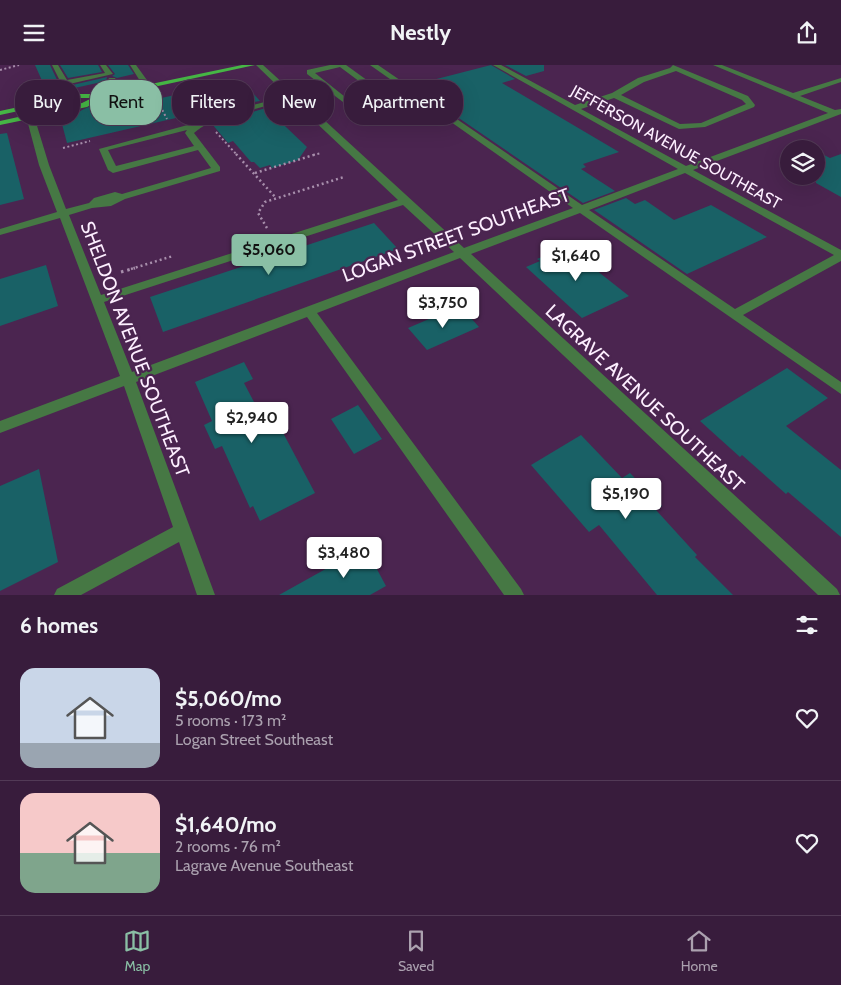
<!DOCTYPE html>
<meta charset="utf-8">
<style>
body{margin:0;font-family:Cabin,sans-serif;background:#3f2543;color:#f1f3f6;height:100vh;display:flex;flex-direction:column;font-size:19px;white-space:nowrap}
*{box-sizing:border-box;margin:0}
p{font-size:16px;color:#aba1af}
.icon{flex:none;width:28px;height:28px;fill:none;stroke:currentColor;stroke-width:2;stroke-linecap:round;stroke-linejoin:round}
.map{position:relative;height:530px;overflow:hidden}
.panel{display:flex;flex-direction:column;background:#381c3c;flex:1}
.panel>*{flex:none}
.hud{position:absolute;left:15px;top:15px;width:500px;height:45px;display:flex;gap:10px}
.fabs{position:absolute;left:780px;top:75px;display:grid;gap:10px}
.fabs a{display:grid;place-items:center;width:45px;height:45px;border-radius:50%;background:#381c3c;box-shadow:0 5px 20px #0002,0 0 0 1px #523a56;font-size:25px}
.price{position:absolute;translate:-50% -42px;padding:0 11px;border-radius:5px;background:#fff;color:#222;font-size:16px;line-height:32px;filter:drop-shadow(0 1px 2px #0008)}
.price::after{content:'';position:absolute;left:50%;top:30px;width:15px;height:11px;margin-left:-8px;background:inherit;clip-path:polygon(0 0,100% 0,50% 100%)}
.price.current{background:#8abfa5;color:#111}
ul{padding:0;list-style:none}
li{display:flex;align-items:center;gap:15px;height:125px;padding:0 20px}
li+li{border-top:1px solid #523a56}
li span{display:grid;place-items:center;flex:none;width:140px;height:100px;border-radius:15px;color:#555}
li>.icon{margin-inline-start:auto}
span .icon{width:60px;height:60px;fill:#fffc;stroke-width:1}
li b{font-size:21px}
h2{display:flex;justify-content:space-between;align-items:center;height:60px;padding:0 20px;font-size:21px}
.tag{padding:0 18px;border-radius:20px;background:#381c3c;box-shadow:0 5px 20px #0002,0 0 0 1px #523a56;font-size:18px;line-height:45px}
.tag.current{background:#8abfa5;color:#111}
header{display:flex;justify-content:space-between;align-items:center;height:65px;padding:0 20px;background:#381c3c;font-size:22px;font-weight:800}
.menu{display:flex;justify-content:space-around;align-items:center;height:70px;border-top:1px solid #523a56;background:#381c3c;font-size:14px;color:#aba1af}
.menu a{display:grid;justify-items:center;gap:2px}
.menu .current{color:#8abfa5}
.map>svg:first-child{display:block}
.building{fill:#196166}
.lines{fill:none;stroke-linecap:round;stroke-linejoin:round}
.path-far2{stroke:#a78eab;stroke-width:2;stroke-dasharray:2 2.5;stroke-linecap:butt}
.path-far1{stroke:#a78eab;stroke-width:2.5;stroke-dasharray:2 3;stroke-linecap:butt}
.path{stroke:#a78eab;stroke-width:3;stroke-dasharray:2.5 4;stroke-linecap:butt}
.minor{fill:#467844;fill-rule:evenodd}
.major{fill:#47b846;fill-rule:evenodd}
.labels{text-anchor:middle;dominant-baseline:central;stroke-width:4.5;stroke-linejoin:round;paint-order:stroke}
.far-street-label{font-size:16px;fill:#fdefff;stroke:#4b2550}
.street-label{font-size:19px;fill:#fdefff;stroke:#4b2550}
</style>
<header><svg class="icon" aria-label="menu" viewBox="0 0 24 24"><path d="M4 6h16M4 12h16M4 18h16"/></svg>Nestly<svg class="icon" aria-label="share" viewBox="0 0 24 24"><path d="M12 15V3M7 8l5-5 5 5M5 13v7h14v-7"/></svg></header>
<div class="map">
<svg width="841" height="530" viewBox="0 0 841 530">
<rect width="100%" height="100%" fill="#4b2550"/>
<path class="building" d="M 35,0 L 50,0 L 59,19 L 64,22 L 107,12 L 106,16 L 48,29 Z
M 60,0 L 98,0 L 102,7 L 68,13 Z
M 108,0 L 128,0 L 134,9 L 117,13 L 112,11 L 115,9 Z
M 491,0 L 515,14 L 502,18 L 619,87 L 583,99 L 586,102 L 581,104 L 615,126 L 583,138 L 425,30 L 434,27 L 421,18 Z
M 505,0 L 544,0 L 544,6 L 526,11 Z
M 233,17 L 245,19 L 260,36 L 220,43 L 206,51 L 202,47 L 67,78 L 62,59 L 82,45 L 104,35 L 142,26 L 148,36 Z
M 266,43 L 307,82 L 298,95 L 272,103 L 270,100 L 260,103 L 254,97 L 251,97 L 233,76 L 228,78 L 212,59 Z
M 7,68 L 24,134 L 0,140 L 0,69 Z
M 816,86 L 830,93 L 841,89 L 841,132 L 816,118 Z
M 626,133 L 635,139 L 645,135 L 674,155 L 711,140 L 767,172 L 687,209 L 594,145 Z
M 374,158 L 398,184 L 163,267 L 150,232 Z
M 565,182 L 577,190 L 629,231 L 582,253 L 526,202 L 540,196 L 537,194 Z
M 46,200 L 58,241 L 0,261 L 0,214 Z
M 463,244 L 479,262 L 427,285 L 408,263 L 436,251 L 440,254 Z
M 244,297 L 253,314 L 244,318 L 271,369 L 281,364 L 315,428 L 260,456 L 253,441 L 250,443 L 222,381 L 215,384 L 204,360 L 212,356 L 195,317 Z
M 787,303 L 828,333 L 786,361 L 841,405 L 841,472 L 788,427 L 786,429 L 742,390 L 740,392 L 700,356 Z
M 358,340 L 382,374 L 354,389 L 331,354 Z
M 581,370 L 622,413 L 630,408 L 662,441 L 656,445 L 697,490 L 695,492 L 733,530 L 657,530 L 599,460 L 589,467 L 531,400 Z
M 39,404 L 58,497 L 0,526 L 0,421 Z
M 365,482 L 386,521 L 370,530 L 279,530 Z"/>
<g class="lines">
<path class="path-far2" d="M 0,5 L 19,0
M 156,33 L 167,54
M 216,67 L 237,90
M 63,83 L 90,76
M 313,90 L 321,88"/>
<path class="path-far1" d="M 236,89 L 276,133
M 255,108 L 317,89
M 267,163 L 258,148 L 265,137 L 344,112
M 131,204 L 173,191"/>
<path class="path" d="M 121,207 L 135,203"/>
<path class="minor" d="M 52,0 L 58,0 L 67,15 L 105,8 L 100,0 L 106,0 L 113,9 L 65,20 L 61,18 Z
M 130,0 L 136,0 L 152,22 L 151,24 L 145,24 Z
M 256,0 L 263,0 L 295,29 L 323,21 L 307,9 L 307,5 L 330,0 L 346,0 L 400,39 L 400,43 L 363,52 L 327,25 L 299,32 L 464,183 L 573,143 L 370,0 L 378,0 L 582,140 L 678,104 L 493,0 L 501,0 L 575,40 L 612,28 L 638,13 L 670,3 L 673,0 L 748,31 L 755,40 L 754,42 L 705,62 L 679,64 L 614,33 L 581,44 L 686,101 L 828,48 L 713,0 L 722,0 L 793,28 L 841,13 L 841,17 L 800,31 L 835,45 L 841,44 L 841,49 L 693,105 L 841,185 L 841,196 L 743,250 L 841,317 L 841,329 L 580,148 L 471,189 L 837,524 L 840,530 L 818,530 L 460,193 L 317,248 L 521,524 L 524,530 L 504,530 L 307,252 L 136,317 L 215,530 L 197,530 L 179,477 L 81,530 L 54,530 L 57,524 L 173,462 L 124,321 L 0,368 L 0,356 L 120,311 L 60,153 L 0,170 L 0,164 L 57,147 L 39,100 L 26,51 L 30,49 L 34,51 L 49,100 L 66,144 L 89,138 L 94,133 L 115,127 L 122,129 L 211,103 L 198,85 L 113,108 L 108,105 L 99,84 L 195,58 L 216,49 L 220,45 L 245,42 L 288,31 ZM 340,2 L 391,40 L 364,47 L 315,8 ZM 676,6 L 742,35 L 746,39 L 701,58 L 680,59 L 621,30 L 644,17 ZM 291,34 L 398,135 L 101,230 L 69,150 L 92,143 L 111,141 L 125,134 L 220,106 L 220,102 L 194,68 C 202,61 213,55 224,53 C 233,51 240,51 248,46 ZM 187,65 L 185,68 L 194,81 L 116,101 L 108,85 ZM 685,108 L 834,190 L 735,244 L 589,145 ZM 403,140 L 454,187 L 132,307 L 104,237 Z
M 109,13 L 115,13 L 123,28 L 122,30 L 116,30 L 108,15 Z"/>
<path class="major" d="M 242,0 L 255,0 L 103,33 L 87,42 L 0,60 L 0,56 L 82,38 L 92,33 L 79,33 L 0,50 L 0,46 L 79,29 L 103,29 Z"/>
</g>
<g class="labels">
<g class="far-street-label">
<text transform="translate(676 82) rotate(29)">JEFFERSON AVENUE SOUTHEAST</text>
</g>
<g class="street-label">
<text transform="translate(456 170) rotate(-20)">LOGAN STREET SOUTHEAST</text>
<text transform="translate(135 284) rotate(69)">SHELDON AVENUE SOUTHEAST</text>
<text transform="translate(645 333) rotate(43)">LAGRAVE AVENUE SOUTHEAST</text>
</g>
</g>
</svg>
<div class="fabs">
<a><svg class="icon" aria-label="layers" viewBox="0 0 24 24"><path d="M12 4l9 5-9 5-9-5zM3 14l9 5 9-5"/></svg></a>
</div>
<b class="price current" style="left:269px;top:211px">$5,060</b>
<b class="price" style="left:576px;top:217px">$1,640</b>
<b class="price" style="left:443px;top:264px">$3,750</b>
<b class="price" style="left:252px;top:379px">$2,940</b>
<b class="price" style="left:626px;top:455px">$5,190</b>
<b class="price" style="left:344px;top:514px">$3,480</b>
<div class="hud">
<a class="tag">Buy</a>
<a class="tag current">Rent</a>
<a class="tag">Filters</a>
<a class="tag">New</a>
<a class="tag">Apartment</a>
</div>
</div>
<section class="panel">
<h2>6 homes<svg class="icon" aria-label="filters" viewBox="0 0 24 24"><path d="M4 7h16M4 17h16"/><circle cx="9" cy="7" r="2"/><circle cx="15" cy="17" r="2"/></svg></h2>
<ul>
<li><span style="background:linear-gradient(#c9d6e8 75%,#9aa5b1 0)"><svg class="icon" aria-label="home" viewBox="0 0 24 24"><path d="M3 11l9-7 9 7M6 9v11h12V9"/></svg></span><div><b>$5,060/mo</b><p>5 rooms · 173 m²</p><p>Logan Street Southeast</p></div><svg class="icon" aria-label="heart" viewBox="0 0 24 24"><path d="M12 20l-8-8c-3-5 5-10 8-4 3-6 11-1 8 4z"/></svg></li>
<li><span style="background:linear-gradient(#f6c9c9 60%,#7fa58c 0)"><svg class="icon" aria-label="home" viewBox="0 0 24 24"><path d="M3 11l9-7 9 7M6 9v11h12V9"/></svg></span><div><b>$1,640/mo</b><p>2 rooms · 76 m²</p><p>Lagrave Avenue Southeast</p></div><svg class="icon" aria-label="heart" viewBox="0 0 24 24"><path d="M12 20l-8-8c-3-5 5-10 8-4 3-6 11-1 8 4z"/></svg></li>
</ul>
</section>
<nav class="menu">
<a class="current"><svg class="icon" aria-label="map" viewBox="0 0 24 24"><path d="M3 6l6-2 6 2 6-2v14l-6 2-6-2-6 2zM9 4v14M15 6v14"/></svg>Map</a>
<a><svg class="icon" aria-label="saved" viewBox="0 0 24 24"><path d="M7 4h10v16l-5-4-5 4z"/></svg>Saved</a>
<a><svg class="icon" aria-label="home" viewBox="0 0 24 24"><path d="M3 11l9-7 9 7M6 9v11h12V9"/></svg>Home</a>
</nav>
